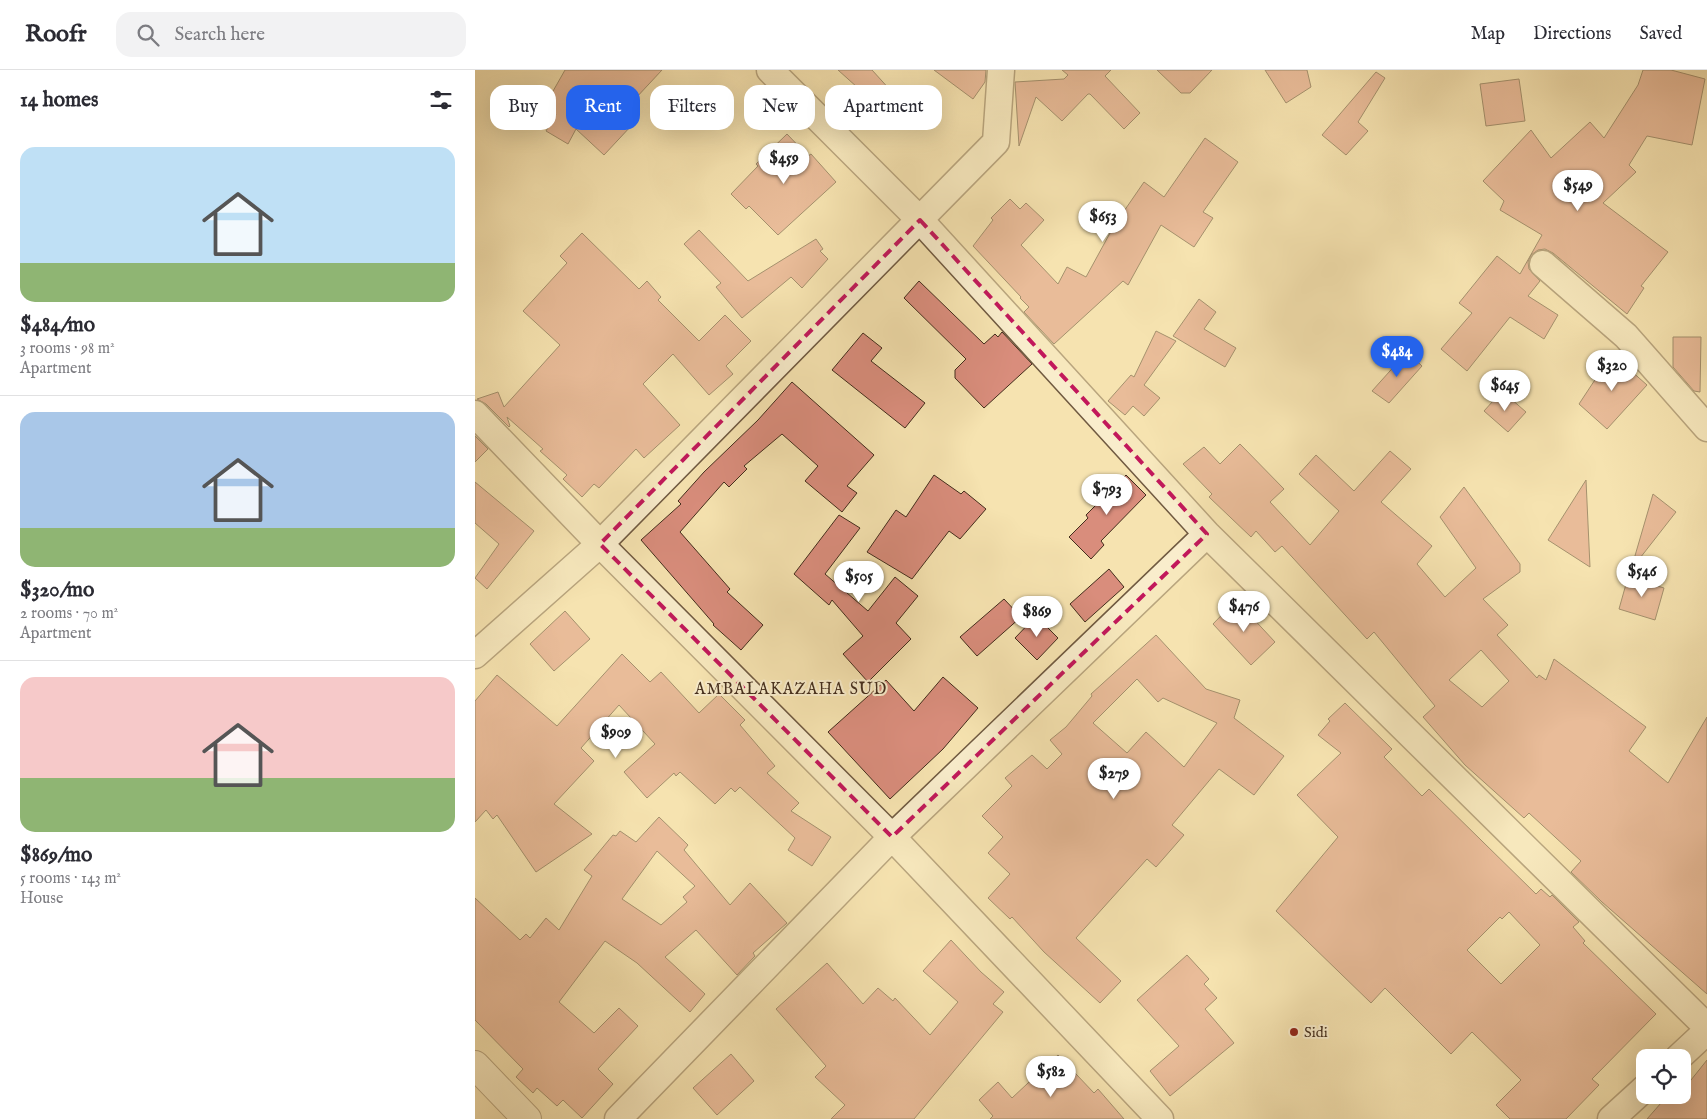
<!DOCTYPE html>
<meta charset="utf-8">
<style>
body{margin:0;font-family:"IM FELL English",serif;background:#f2f2f3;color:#2b2b33;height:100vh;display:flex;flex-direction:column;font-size:19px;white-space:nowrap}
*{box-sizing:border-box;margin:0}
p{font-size:16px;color:#7c7c81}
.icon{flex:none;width:28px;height:28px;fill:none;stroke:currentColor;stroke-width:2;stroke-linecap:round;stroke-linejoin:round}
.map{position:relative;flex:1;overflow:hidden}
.panel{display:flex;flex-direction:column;background:#fff;width:475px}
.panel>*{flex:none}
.hud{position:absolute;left:15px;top:15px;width:475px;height:45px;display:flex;gap:10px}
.fabs{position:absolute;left:1161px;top:979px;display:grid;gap:10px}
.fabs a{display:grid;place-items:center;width:55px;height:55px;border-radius:10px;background:#fff;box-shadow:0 5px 20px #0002;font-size:25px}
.price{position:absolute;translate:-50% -42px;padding:0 11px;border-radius:18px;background:#fff;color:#222;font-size:16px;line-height:32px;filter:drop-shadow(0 1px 2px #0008)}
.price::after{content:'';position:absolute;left:50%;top:30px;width:15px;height:11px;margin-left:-8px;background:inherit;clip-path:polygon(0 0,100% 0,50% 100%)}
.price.active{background:#2563eb;color:#fff}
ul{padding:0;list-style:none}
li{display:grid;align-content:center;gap:10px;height:265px;padding:0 20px}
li+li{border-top:1px solid #e1e1e2}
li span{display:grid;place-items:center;height:155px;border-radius:15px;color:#555}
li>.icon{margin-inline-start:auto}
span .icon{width:90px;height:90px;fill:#fffc;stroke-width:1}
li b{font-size:21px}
h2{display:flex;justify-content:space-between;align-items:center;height:60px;padding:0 20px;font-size:21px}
.tag{padding:0 18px;border-radius:15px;background:#fff;box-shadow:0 5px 20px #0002;font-size:18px;line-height:45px}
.tag.active{background:#2563eb;color:#fff}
header{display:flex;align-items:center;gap:30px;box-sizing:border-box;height:70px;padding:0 25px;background:#fff;border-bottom:1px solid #e1e1e2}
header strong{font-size:24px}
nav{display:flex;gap:28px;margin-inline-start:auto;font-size:18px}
.search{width:350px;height:45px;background:#f2f2f3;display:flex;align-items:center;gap:12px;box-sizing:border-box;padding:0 18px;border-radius:15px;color:#7c7c81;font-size:19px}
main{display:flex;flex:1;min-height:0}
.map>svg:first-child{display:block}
.building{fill:#d98d7c;stroke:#432d1c;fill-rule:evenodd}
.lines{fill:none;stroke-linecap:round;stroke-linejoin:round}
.minor-casing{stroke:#705a41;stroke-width:29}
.tertiary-casing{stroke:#705a41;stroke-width:30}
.minor{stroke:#f9edcc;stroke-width:26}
.tertiary{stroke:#f9edcc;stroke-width:28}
.marked{fill:none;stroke:#c2185b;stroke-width:4;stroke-dasharray:10 6;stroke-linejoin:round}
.poi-dot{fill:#8f2418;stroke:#f9edcc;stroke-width:2}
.labels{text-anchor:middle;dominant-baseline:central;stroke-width:4;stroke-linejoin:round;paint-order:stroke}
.poi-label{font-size:15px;fill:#432d1c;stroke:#f9edcc;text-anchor:start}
.neighbourhood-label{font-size:16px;letter-spacing:1px;fill:#432d1c;stroke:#f9edcc}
</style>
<header>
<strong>Roofr</strong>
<div class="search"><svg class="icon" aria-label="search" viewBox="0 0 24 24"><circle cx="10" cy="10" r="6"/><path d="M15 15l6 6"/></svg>Search here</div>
<nav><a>Map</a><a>Directions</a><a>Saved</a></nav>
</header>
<main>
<section class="panel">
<h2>14 homes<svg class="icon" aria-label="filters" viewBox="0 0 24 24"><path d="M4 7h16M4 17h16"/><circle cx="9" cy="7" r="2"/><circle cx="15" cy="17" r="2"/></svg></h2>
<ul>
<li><span style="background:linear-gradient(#bfe0f5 75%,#8fb573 0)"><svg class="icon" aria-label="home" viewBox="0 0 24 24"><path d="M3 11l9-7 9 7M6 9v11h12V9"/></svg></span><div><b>$484/mo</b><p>3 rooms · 98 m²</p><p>Apartment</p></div></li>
<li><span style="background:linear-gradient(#a9c7e8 75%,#8fb573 0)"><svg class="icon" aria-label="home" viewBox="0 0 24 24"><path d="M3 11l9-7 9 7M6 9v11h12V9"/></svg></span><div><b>$320/mo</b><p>2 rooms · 70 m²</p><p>Apartment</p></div></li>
<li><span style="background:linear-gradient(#f6c9c9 65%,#8fb573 0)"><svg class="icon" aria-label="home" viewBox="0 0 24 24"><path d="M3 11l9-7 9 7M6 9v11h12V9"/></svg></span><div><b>$869/mo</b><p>5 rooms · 143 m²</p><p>House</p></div></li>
</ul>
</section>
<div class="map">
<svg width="1232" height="1049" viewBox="0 0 1232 1049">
<rect width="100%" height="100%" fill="#f6e3b0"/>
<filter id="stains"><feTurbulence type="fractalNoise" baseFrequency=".004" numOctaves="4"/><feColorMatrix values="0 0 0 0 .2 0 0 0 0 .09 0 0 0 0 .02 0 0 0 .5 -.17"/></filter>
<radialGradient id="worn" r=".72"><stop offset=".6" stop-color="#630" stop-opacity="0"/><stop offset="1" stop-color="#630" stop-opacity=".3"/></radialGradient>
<path class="building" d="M 90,0 L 187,0 L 146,44 L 157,55 L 129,85 L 101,59 L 93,74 L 71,61 L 81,44 L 69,37 Z
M 363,0 L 397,0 L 417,22 L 402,35 Z
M 459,0 L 511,0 L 510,12 L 498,29 Z
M 587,0 L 636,0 L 630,6 L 665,43 L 649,59 L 615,24 L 613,24 L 587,51 L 561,27 L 544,76 L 540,12 L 589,9 L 593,5 Z
M 682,0 L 737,0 L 715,23 L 706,23 Z
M 790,0 L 832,0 L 836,17 L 811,33 Z
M 1168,0 L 1196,0 L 1230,9 L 1217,75 L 1172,66 L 1154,95 L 1161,102 L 1128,133 L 1193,182 L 1166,216 L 1169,218 L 1152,244 L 1078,183 L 1070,179 L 1063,180 L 1056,185 L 1053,192 L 1054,199 L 1065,211 L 1053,226 L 1083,245 L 1069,269 L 1035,247 L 992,301 L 966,279 L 997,243 L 984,233 L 1022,186 L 1045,204 L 1067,165 L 1025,140 L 1029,131 L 1008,111 L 1056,60 L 1076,88 L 1115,52 L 1129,68 L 1163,15 Z
M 901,2 L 910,8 L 883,52 L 893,61 L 871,85 L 847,65 Z
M 1044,9 L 1050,51 L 1011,56 L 1005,14 Z
M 312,64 L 333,86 L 336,84 L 361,112 L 303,165 L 274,136 L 271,139 L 256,124 L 283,96 L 281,94 Z
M 730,68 L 763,92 L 728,142 L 738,148 L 719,177 L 686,155 L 653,215 L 648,211 L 579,274 L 549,242 L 554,237 L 545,228 L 546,227 L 498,176 L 518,150 L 516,148 L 535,129 L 545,139 L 551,133 L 569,150 L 546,175 L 583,214 L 592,197 L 611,207 L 646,143 L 647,144 L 669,112 L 689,127 Z
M 224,160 L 273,211 L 341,169 L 348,179 L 345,181 L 353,189 L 327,218 L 316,207 L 267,248 L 241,217 L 246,213 L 209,174 Z
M 107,163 L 164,219 L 172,211 L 186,227 L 183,230 L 224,271 L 250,245 L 276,271 L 251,296 L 258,304 L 234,325 L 198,284 L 168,314 L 205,355 L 169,388 L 161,379 L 124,418 L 119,414 L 107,427 L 88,409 L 92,405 L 65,381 L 68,379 L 32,347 L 35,356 L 34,357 L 11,334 L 2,329 L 23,322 L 29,337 L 85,275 L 48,241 L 92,193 L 85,186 Z
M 444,211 L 509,274 L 520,264 L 523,267 L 527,262 L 557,294 L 509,338 L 480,308 L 480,300 L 491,289 L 429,228 Z
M 724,229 L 741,242 L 729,259 L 761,278 L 750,297 L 698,266 Z
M 681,261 L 701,271 L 669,315 L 685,328 L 669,346 L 658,336 L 650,345 L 633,331 L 656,305 L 659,307 Z
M 388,263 L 407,278 L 396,291 L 450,333 L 430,358 L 357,300 Z
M 1198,267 L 1226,267 L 1225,322 L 1219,321 L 1198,297 Z
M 932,282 L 947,296 L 914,333 L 897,321 Z
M 1137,284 L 1172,315 L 1132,359 L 1104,334 Z
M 317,312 L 399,385 L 372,416 L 382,423 L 367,442 L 330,411 L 343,396 L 307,364 L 269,396 L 272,399 L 254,417 L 249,412 L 205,462 L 255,519 L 252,522 L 288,555 L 266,580 L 238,555 L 239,554 L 166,470 L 206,434 L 203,431 L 229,402 L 283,350 Z
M 1027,321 L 1051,342 L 1033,362 L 1009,341 Z
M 0,366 L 13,379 L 0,392 Z
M 765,374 L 809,419 L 795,432 L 835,475 L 864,441 L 824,404 L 841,385 L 879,421 L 915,381 L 936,399 L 906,432 L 957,476 L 942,494 L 970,527 L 1001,498 L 965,447 L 989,417 L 1045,494 L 1045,502 L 1008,529 L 1033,555 L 1022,565 L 1062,608 L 1064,605 L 1071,610 L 1079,589 L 1171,657 L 1154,681 L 1193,713 L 1232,647 L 1232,924 L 1127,832 L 1096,802 L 1106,791 L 1054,743 L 1049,748 L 990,695 L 948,647 L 960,636 L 899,562 L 892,569 L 807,476 L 800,482 L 781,461 L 776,467 L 734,427 L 737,424 L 708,394 L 729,377 L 745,394 ZM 1006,580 L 1034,611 L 1007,637 L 974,610 Z
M 459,405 L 486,424 L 489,421 L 511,439 L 485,469 L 474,461 L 437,509 L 392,482 L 421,440 L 431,447 Z
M 651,405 L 671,425 L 626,471 L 629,475 L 616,489 L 594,467 L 613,448 L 611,445 Z
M 1111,410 L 1115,497 L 1073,470 Z
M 0,412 L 59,461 L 12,519 L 0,508 L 24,474 L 0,453 Z
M 1178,424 L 1201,442 L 1158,497 L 1157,496 Z
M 364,445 L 385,458 L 350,504 L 393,541 L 420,507 L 443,526 L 421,553 L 436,569 L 393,612 L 368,584 L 388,566 L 357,530 L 354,535 L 319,504 Z
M 634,499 L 649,517 L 610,552 L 595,534 Z
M 1153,507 L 1189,518 L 1180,550 L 1144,539 Z
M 529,529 L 546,547 L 502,586 L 485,567 Z
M 761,530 L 800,572 L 776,595 L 738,554 Z
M 90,541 L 115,569 L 79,601 L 55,574 Z
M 561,546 L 583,568 L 562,590 L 540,568 Z
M 681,565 L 731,619 L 765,630 L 759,648 L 809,686 L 779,725 L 744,699 L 697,755 L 709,765 L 681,797 L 672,789 L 601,868 L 646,911 L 625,933 L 569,882 L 537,847 L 535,849 L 513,828 L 535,804 L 513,783 L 528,767 L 507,746 L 537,716 L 530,708 L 557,685 L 572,699 L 587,684 L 575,670 L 591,657 L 617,626 L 616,624 ZM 662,609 L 683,632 L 688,628 L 742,653 L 709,697 L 671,662 L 652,683 L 618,653 Z
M 147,584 L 175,612 L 186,602 L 224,643 L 244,624 L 270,650 L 265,655 L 300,696 L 292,703 L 324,733 L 316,741 L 356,767 L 337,796 L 313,780 L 320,768 L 265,717 L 260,722 L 256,718 L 240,734 L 205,702 L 201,706 L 199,703 L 172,728 L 149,702 L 180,674 L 144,635 L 106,678 L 119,691 L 79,734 L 117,764 L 61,802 L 22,745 L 18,749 L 11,740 L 0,752 L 0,631 L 22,605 L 82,656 Z
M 468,607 L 503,638 L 468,679 L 415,729 L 353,662 L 411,610 L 439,641 Z
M 870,633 L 917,679 L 909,687 L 947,726 L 954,719 L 1061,824 L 1066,819 L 1075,827 L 1077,825 L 1104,852 L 1098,857 L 1110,871 L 1108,873 L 1181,944 L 1117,1009 L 1124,1015 L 1091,1049 L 1035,1049 L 1021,1035 L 1046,1010 L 997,962 L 976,984 L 910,918 L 896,933 L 801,841 L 863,767 L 822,725 L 866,683 L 843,665 L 855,651 L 853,649 ZM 1034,842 L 1065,875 L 1026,914 L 992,880 L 1025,847 L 1027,849 Z
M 184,747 L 213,775 L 209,780 L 255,835 L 275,813 L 312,853 L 278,883 L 280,886 L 262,905 L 221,860 L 190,887 L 230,924 L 215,942 L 162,893 L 130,871 L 84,932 L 119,963 L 144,938 L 163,956 L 123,999 L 138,1014 L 107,1048 L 88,1030 L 82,1036 L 62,1018 L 58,1023 L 41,1007 L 48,999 L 0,950 L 0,828 L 45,870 L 51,864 L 55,868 L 71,848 L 84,860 L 117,806 L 109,800 L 138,765 L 141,766 L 145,761 L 161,772 ZM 182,781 L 220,816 L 208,827 L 212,832 L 186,855 L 147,829 Z
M 476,870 L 506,902 L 529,922 L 518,934 L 528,942 L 439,1049 L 356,1049 L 370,1035 L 340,1007 L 351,996 L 301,939 L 352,893 L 388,934 L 403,918 L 418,931 L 420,928 L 455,965 L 483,932 L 448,901 Z
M 712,885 L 734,909 L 729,914 L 742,928 L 730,939 L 759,973 L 695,1026 L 675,1001 L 704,976 L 662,930 Z
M 256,984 L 279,1011 L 242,1045 L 218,1018 Z
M 583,985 L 619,1023 L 623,1019 L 649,1049 L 515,1049 L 518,1046 L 504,1030 L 523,1012 L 537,1028 Z
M 1232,990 L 1232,1049 L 1172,1049 L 1193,1025 L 1208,1025 L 1208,1020 Z"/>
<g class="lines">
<defs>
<path id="minor" d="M 295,0 L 445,150 L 732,464 L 1232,957
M 1068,194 L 1151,266 L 1232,358
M 0,344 L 125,474 L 417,767 L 685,1049
M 0,585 L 125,474 L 521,72 L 526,0
M 1203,988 L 1232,961
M 143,1049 L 417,767 L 732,464
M 1136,1049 L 1170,1018"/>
<path id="tertiary" d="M 0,995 L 52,1049"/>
</defs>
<use href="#minor" class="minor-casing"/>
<use href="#tertiary" class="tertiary-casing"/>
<use href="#minor" class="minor"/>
<use href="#tertiary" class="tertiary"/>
</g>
<path d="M0 0H1232V1049H0ZM 445,150 L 732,464 L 417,767 L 125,474 Z" fill="#f6e3b0" fill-opacity=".55" fill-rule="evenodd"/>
<path class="marked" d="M 445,150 L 732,464 L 417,767 L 125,474 Z"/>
<circle class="poi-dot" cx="819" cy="962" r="5"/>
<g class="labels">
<g class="poi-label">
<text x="829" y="962">Sidi</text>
</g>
<g class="neighbourhood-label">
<text x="316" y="620">AMBALAKAZAHA SUD</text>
</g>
</g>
<rect width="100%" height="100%" filter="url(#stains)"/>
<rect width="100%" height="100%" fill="url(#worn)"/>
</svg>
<div class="fabs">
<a><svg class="icon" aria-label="locate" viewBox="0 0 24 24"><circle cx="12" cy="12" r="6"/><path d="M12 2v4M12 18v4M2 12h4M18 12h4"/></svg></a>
</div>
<b class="price" style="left:309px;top:115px">$459</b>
<b class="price" style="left:1103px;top:142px">$549</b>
<b class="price" style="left:628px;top:173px">$653</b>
<b class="price active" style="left:922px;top:308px">$484</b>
<b class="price" style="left:1137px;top:322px">$320</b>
<b class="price" style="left:1030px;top:342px">$645</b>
<b class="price" style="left:632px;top:446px">$793</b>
<b class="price" style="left:1167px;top:528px">$546</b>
<b class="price" style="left:384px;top:533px">$505</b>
<b class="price" style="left:769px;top:563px">$476</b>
<b class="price" style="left:562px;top:568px">$869</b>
<b class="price" style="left:141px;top:689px">$909</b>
<b class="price" style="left:639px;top:730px">$279</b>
<b class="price" style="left:576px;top:1028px">$582</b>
<div class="hud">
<a class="tag">Buy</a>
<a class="tag active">Rent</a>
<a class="tag">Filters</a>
<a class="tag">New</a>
<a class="tag">Apartment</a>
</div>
</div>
</main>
